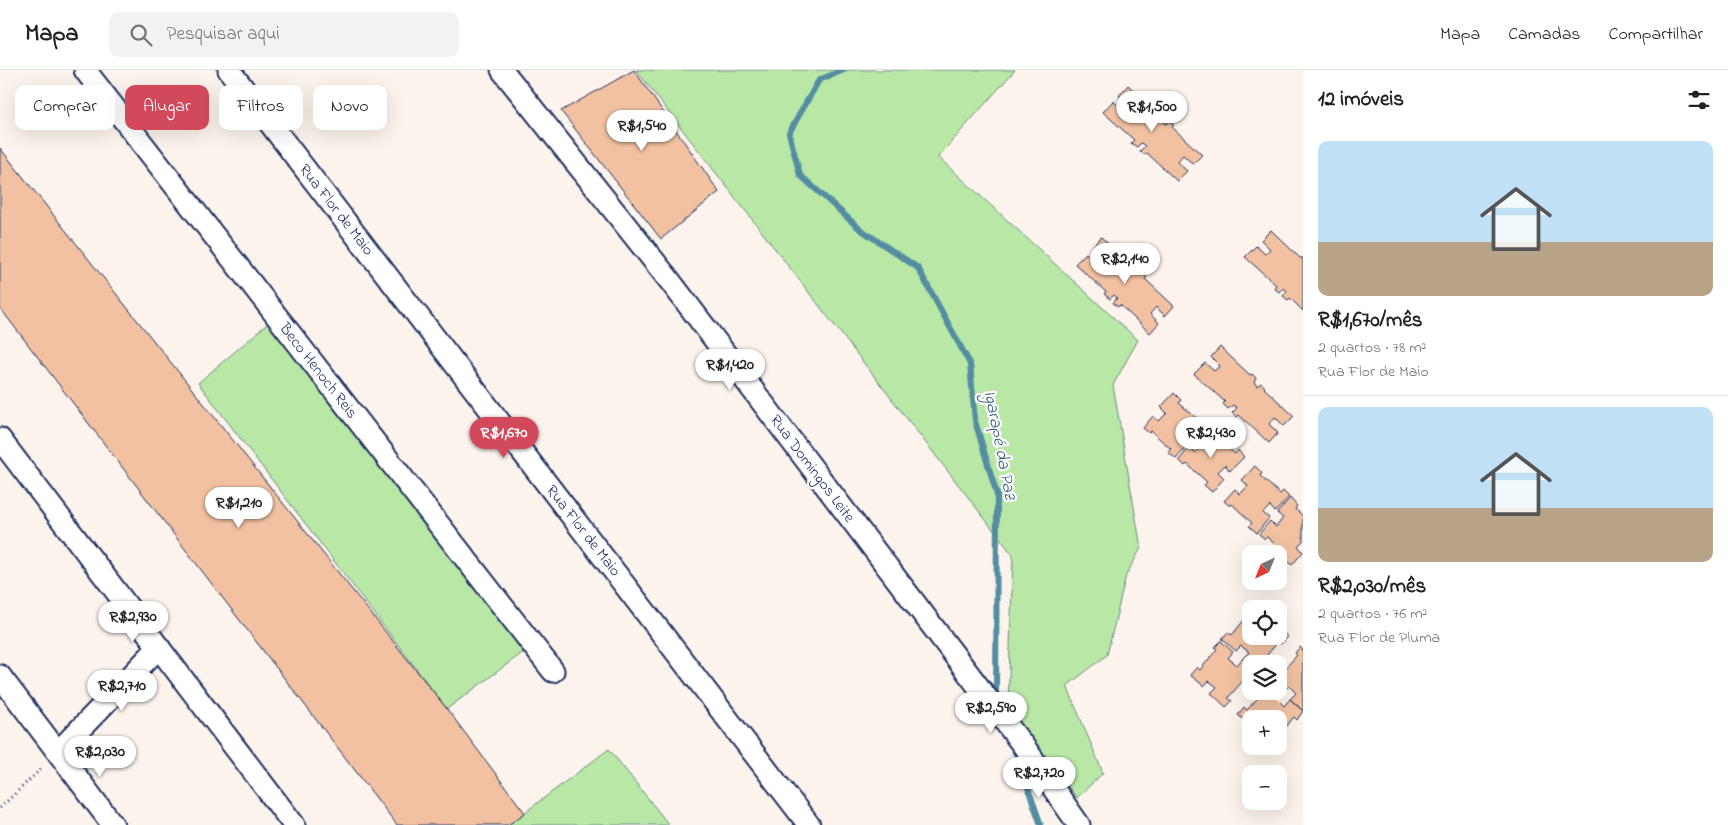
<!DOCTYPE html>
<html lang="pt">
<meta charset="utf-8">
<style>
body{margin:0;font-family:"Indie Flower",sans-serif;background:#f2f2f2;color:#202124;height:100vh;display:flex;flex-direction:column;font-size:19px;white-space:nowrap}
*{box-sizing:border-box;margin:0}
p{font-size:16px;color:#757577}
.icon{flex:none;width:28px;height:28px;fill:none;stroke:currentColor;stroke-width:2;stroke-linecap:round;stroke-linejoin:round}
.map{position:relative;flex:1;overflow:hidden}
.side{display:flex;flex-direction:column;background:#fff;width:425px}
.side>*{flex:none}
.banner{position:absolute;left:15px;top:15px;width:475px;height:45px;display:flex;gap:10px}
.needle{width:32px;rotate:223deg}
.buttons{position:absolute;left:1242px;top:475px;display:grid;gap:10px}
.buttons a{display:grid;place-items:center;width:45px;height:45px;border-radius:10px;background:#fff;box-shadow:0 5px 20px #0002;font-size:25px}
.price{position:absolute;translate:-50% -42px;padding:0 11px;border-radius:18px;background:#fff;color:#222;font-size:16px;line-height:32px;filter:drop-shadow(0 1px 2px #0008)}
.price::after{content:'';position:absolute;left:50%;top:30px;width:15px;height:11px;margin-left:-8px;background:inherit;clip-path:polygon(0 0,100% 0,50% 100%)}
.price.active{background:#d1495b;color:#fff}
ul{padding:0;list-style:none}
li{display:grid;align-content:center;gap:10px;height:265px;padding:0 15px}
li+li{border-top:1px solid #e0e0e0}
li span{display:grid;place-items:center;height:155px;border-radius:10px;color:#555}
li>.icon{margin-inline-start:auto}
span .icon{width:90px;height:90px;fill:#fffc;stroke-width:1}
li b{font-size:21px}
h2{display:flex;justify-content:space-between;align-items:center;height:60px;padding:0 15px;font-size:21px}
.chip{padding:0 18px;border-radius:10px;background:#fff;box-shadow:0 5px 20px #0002;font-size:18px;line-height:45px}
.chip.active{background:#d1495b;color:#fff}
header{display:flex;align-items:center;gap:30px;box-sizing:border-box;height:70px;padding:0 25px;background:#fff;border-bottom:1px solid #e0e0e0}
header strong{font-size:24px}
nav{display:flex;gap:28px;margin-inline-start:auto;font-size:18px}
.search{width:350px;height:45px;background:#f2f2f2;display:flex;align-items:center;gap:12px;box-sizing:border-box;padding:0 18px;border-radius:10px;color:#757577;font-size:19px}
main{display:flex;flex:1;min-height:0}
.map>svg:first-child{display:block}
.green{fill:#b8e7a6;stroke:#6a8b82}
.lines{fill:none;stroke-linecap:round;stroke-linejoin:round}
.stream{stroke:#538da2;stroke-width:6}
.building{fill:#f2c1a1;stroke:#1b2f5e}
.minor-casing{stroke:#1b2f5e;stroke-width:25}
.path{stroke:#1b2f5e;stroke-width:3;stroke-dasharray:1 4;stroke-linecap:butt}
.minor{stroke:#fff;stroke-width:21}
.labels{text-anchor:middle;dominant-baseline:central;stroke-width:4.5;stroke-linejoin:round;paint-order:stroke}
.street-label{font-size:16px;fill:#1b2f5e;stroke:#fff}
.water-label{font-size:18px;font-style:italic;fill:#375e80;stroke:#fff}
</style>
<header>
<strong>Mapa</strong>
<div class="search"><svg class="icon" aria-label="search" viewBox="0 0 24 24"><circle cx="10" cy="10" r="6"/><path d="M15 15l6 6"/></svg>Pesquisar aqui</div>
<nav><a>Mapa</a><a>Camadas</a><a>Compartilhar</a></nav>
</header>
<main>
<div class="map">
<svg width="1303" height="755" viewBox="0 0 1303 755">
<rect width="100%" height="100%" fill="#fcf3ec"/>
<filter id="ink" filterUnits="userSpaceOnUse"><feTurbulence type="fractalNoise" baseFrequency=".02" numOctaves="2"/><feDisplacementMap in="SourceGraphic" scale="10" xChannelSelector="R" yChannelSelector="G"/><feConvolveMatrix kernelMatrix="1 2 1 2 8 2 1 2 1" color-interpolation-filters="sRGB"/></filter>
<g filter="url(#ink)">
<path class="green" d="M 636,0 L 1015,0 L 938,87 L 1138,270 L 1113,315 L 1141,478 L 1126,505 L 1107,585 L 1067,616 L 1103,703 L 1077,728 L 1008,638 L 1013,485 Z
M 273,249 L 529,578 L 447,639 L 198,313 Z
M 609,679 L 669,755 L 508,755 Z"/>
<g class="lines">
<path class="stream" d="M 844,0 L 819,10 L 789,63 L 800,105 L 860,159 L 918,198 L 970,294 L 975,351 L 997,425 L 996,629
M 1013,676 L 1041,755"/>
</g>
<path class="building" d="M 634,0 L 719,122 L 661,169 L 561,41 Z
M 1128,15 L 1158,44 L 1160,42 L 1165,47 L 1162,50 L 1166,54 L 1169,51 L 1174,55 L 1172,57 L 1202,85 L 1193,94 L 1183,85 L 1177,92 L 1187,101 L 1177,111 L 1147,83 L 1145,85 L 1140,81 L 1145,76 L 1141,73 L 1137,77 L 1131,73 L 1134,70 L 1103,42 L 1113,31 L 1122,39 L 1128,34 L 1119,26 Z
M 0,78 L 447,639 L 525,743 L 508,755 L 397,755 L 0,238 Z
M 1271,160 L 1300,188 L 1303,188 L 1303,241 L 1290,228 L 1288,230 L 1283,226 L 1287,221 L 1284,218 L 1279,222 L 1274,218 L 1276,215 L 1245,187 L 1256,176 L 1265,184 L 1270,179 L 1261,170 Z
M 1101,167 L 1131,195 L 1133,194 L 1138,198 L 1135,202 L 1138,206 L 1142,203 L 1147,207 L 1145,209 L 1174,236 L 1165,246 L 1156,237 L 1150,244 L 1159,253 L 1150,263 L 1120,235 L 1118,237 L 1113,233 L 1117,228 L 1114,225 L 1110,229 L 1104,224 L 1106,222 L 1075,194 L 1086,183 L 1095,191 L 1100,186 L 1092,177 Z
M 1220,277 L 1250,305 L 1252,304 L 1256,308 L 1254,312 L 1257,316 L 1261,313 L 1265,317 L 1264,318 L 1294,346 L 1284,356 L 1275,347 L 1269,354 L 1278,363 L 1269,373 L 1239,345 L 1237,347 L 1232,343 L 1237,338 L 1233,335 L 1228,339 L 1223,334 L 1225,332 L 1194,304 L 1205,293 L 1214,301 L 1220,296 L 1211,287 Z
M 1174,323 L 1181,330 L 1179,333 L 1200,351 L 1202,348 L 1209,354 L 1195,369 L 1189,363 L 1182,370 L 1188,375 L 1176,389 L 1168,382 L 1171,379 L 1151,361 L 1149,363 L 1143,358 L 1153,346 L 1159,351 L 1167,343 L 1161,337 Z
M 1210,355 L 1217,363 L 1214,365 L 1235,384 L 1238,380 L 1244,387 L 1230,401 L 1225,395 L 1218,402 L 1224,408 L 1212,422 L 1204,415 L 1207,412 L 1187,394 L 1185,396 L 1179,390 L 1189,378 L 1195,383 L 1203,375 L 1197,369 Z
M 1255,396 L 1262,403 L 1260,406 L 1280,424 L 1283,421 L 1289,427 L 1275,442 L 1270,436 L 1263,443 L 1269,448 L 1257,463 L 1249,456 L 1252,453 L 1232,434 L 1230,436 L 1224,431 L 1235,419 L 1240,424 L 1248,416 L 1242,410 Z
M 1290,428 L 1297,436 L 1295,439 L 1303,446 L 1303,471 L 1298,476 L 1303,482 L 1292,495 L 1284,488 L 1287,485 L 1267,467 L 1265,469 L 1259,464 L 1270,451 L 1276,457 L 1283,448 L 1277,443 Z
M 1252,536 L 1255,539 L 1251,539 L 1251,566 L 1279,566 L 1279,559 L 1288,567 L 1281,574 L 1278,572 L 1260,593 L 1262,594 L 1251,594 L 1251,596 L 1243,588 L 1249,582 L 1241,576 L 1236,581 L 1222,569 L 1228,562 L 1232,565 L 1249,544 L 1247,542 Z
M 1221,571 L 1233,582 L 1228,588 L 1237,595 L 1242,589 L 1251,597 L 1251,608 L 1249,609 L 1246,607 L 1228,628 L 1232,631 L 1226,637 L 1211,623 L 1217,617 L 1209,611 L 1204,616 L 1190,605 L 1197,597 L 1200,600 L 1217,579 L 1215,577 Z
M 1300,577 L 1303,580 L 1303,641 L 1290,629 L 1296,623 L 1289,616 L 1283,622 L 1279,618 L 1279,605 L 1297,585 L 1295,583 Z
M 1264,621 L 1279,621 L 1281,622 L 1276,628 L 1284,636 L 1290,629 L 1303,641 L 1297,650 L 1294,647 L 1279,665 L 1279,649 L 1251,649 L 1251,656 L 1238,645 L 1244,637 L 1247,640 Z"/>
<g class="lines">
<defs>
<path id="minor" d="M 85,0 L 553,601
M 229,0 L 809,755
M 502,0 L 670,211 L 1028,682 L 1079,755
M 0,369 L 294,755
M 0,606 L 113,755
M 58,682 L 159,577"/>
</defs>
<use href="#minor" class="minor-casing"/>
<path class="path" d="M 0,738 L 43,697"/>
<use href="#minor" class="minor"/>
</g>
</g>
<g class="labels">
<g class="street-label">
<text transform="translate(336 140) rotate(52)">Rua Flor de Maio</text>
<text transform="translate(318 301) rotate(52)">Beco Henoch Reis</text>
<text transform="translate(812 399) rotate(53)">Rua Domingos Leite</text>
<text transform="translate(583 461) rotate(52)">Rua Flor de Maio</text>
</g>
<g class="water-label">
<text transform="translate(999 375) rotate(79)">Igarapé da Paz</text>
</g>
</g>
</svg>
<div class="buttons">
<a><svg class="needle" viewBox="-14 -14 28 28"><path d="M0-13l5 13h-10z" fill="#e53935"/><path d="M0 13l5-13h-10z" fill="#757577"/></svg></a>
<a><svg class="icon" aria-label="locate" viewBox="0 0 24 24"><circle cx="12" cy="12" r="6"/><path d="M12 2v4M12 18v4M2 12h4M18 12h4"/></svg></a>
<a><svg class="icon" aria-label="layers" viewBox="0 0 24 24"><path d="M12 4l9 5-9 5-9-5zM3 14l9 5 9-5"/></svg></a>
<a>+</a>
<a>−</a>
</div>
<b class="price" style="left:1152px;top:63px">R$1,500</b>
<b class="price" style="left:642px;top:82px">R$1,540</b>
<b class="price" style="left:1125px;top:215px">R$2,140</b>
<b class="price" style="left:730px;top:321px">R$1,420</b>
<b class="price active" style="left:504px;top:389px">R$1,670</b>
<b class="price" style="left:1211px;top:389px">R$2,430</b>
<b class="price" style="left:239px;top:459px">R$1,210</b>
<b class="price" style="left:133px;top:573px">R$2,930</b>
<b class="price" style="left:122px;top:642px">R$2,710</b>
<b class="price" style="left:991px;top:664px">R$2,590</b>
<b class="price" style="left:100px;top:708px">R$2,030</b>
<b class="price" style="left:1039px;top:729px">R$2,720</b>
<div class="banner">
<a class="chip">Comprar</a>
<a class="chip active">Alugar</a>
<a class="chip">Filtros</a>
<a class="chip">Novo</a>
</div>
</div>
<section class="side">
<h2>12 imóveis<svg class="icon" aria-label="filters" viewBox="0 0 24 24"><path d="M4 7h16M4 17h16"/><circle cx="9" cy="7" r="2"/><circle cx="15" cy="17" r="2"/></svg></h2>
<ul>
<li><span style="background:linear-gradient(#bfe0f5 65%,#b9a48a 0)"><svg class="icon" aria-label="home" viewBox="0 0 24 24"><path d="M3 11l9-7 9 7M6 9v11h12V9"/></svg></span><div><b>R$1,670/mês</b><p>2 quartos · 78 m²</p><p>Rua Flor de Maio</p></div></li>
<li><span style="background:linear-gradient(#bfe0f5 65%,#b9a48a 0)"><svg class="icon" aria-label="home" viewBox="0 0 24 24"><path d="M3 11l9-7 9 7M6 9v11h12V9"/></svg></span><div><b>R$2,030/mês</b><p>2 quartos · 76 m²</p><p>Rua Flor de Pluma</p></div></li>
</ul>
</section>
</main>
